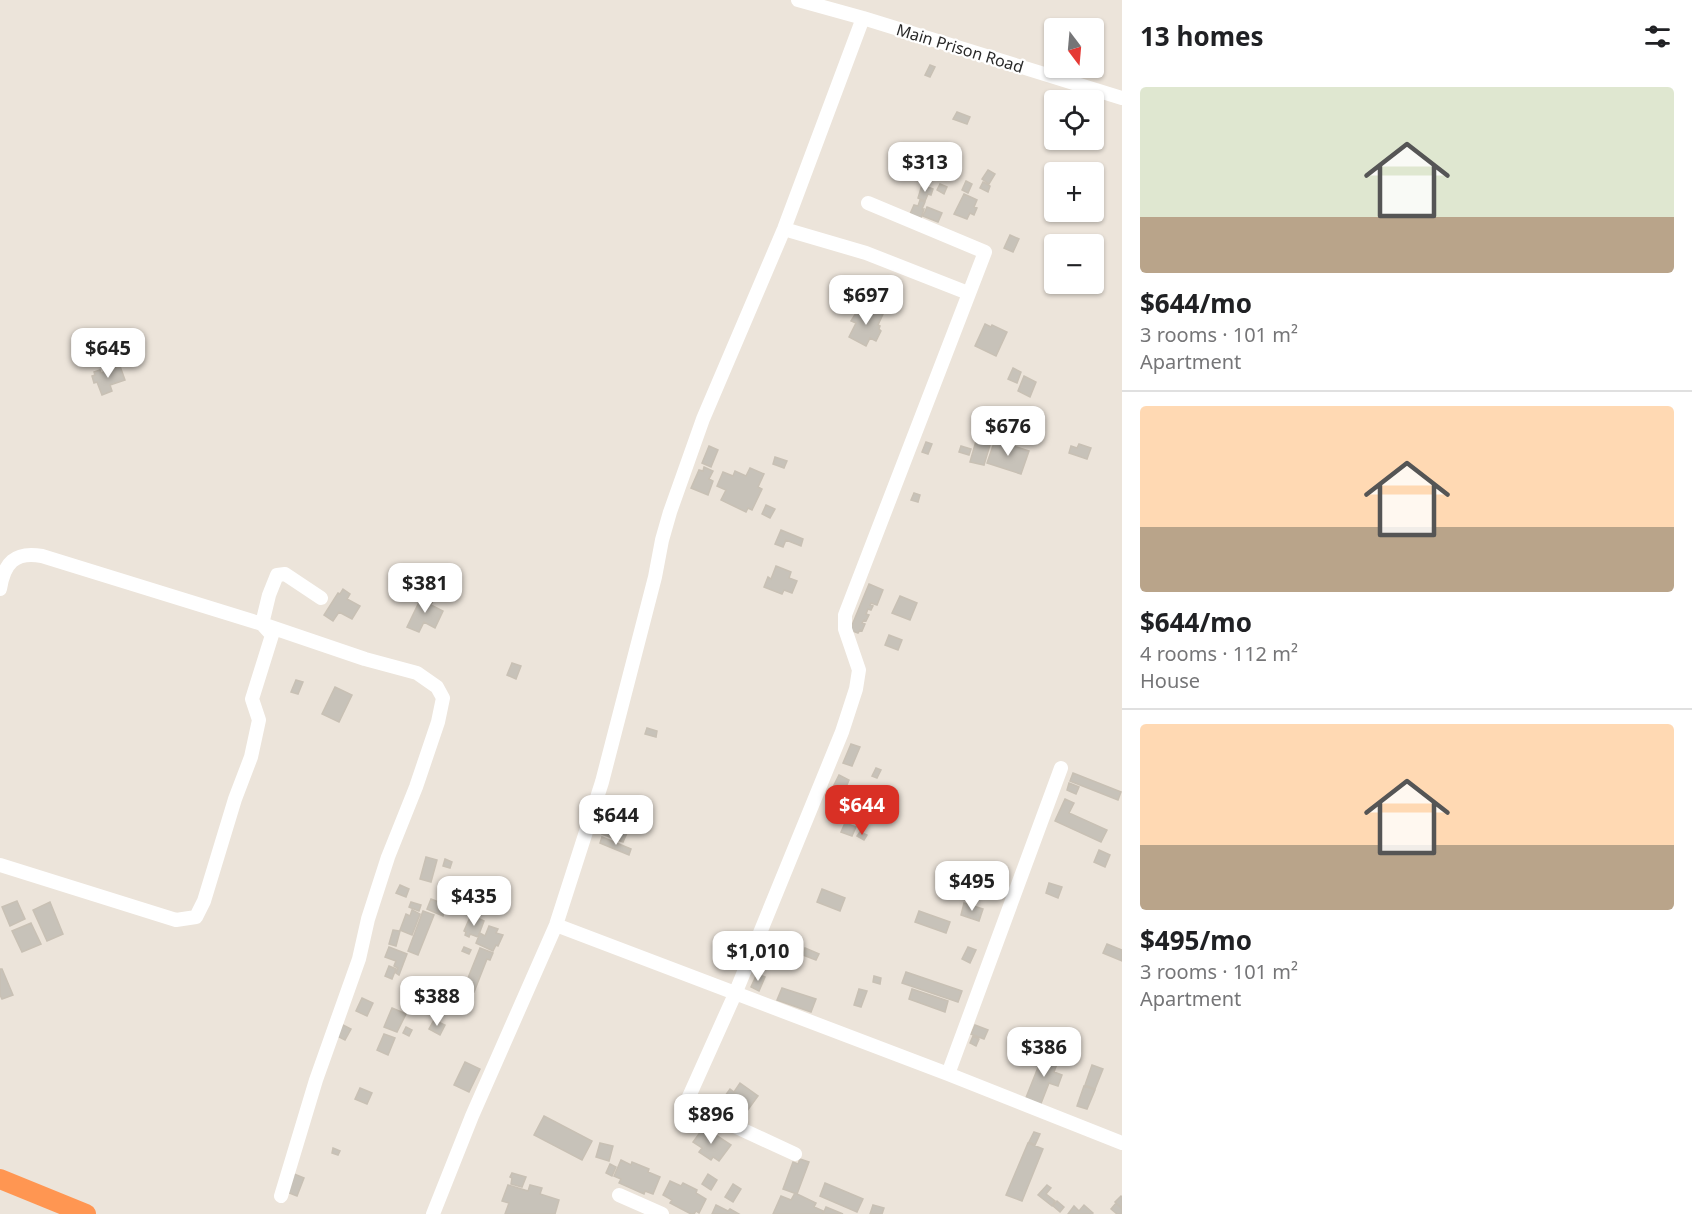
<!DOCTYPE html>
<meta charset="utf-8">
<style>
body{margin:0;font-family:"Noto Sans",sans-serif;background:#f2f2f2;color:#202124;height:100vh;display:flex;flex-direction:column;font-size:22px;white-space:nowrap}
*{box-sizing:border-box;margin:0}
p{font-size:20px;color:#757577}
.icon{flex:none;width:33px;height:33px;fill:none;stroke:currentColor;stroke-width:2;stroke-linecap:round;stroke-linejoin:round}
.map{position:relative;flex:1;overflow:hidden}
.sheet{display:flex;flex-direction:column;background:#fff;width:570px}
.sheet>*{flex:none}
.needle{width:39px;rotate:164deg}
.buttons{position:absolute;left:1044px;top:18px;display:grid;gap:12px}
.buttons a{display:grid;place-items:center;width:60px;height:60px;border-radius:6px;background:#fff;box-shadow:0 2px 4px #0004;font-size:30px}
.price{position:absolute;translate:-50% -51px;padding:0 14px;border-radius:12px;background:#fff;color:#222;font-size:20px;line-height:39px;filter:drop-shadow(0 2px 3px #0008)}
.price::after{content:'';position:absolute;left:50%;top:36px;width:18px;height:14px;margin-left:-9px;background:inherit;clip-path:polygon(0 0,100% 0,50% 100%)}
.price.current{background:#d93025;color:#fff}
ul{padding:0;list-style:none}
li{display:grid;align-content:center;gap:12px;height:318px;padding:0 18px}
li+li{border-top:2px solid #e0e0e0}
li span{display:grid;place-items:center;height:186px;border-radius:6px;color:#555}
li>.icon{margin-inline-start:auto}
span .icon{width:108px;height:108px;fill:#fffc;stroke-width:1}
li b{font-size:26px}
h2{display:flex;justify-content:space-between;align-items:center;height:72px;padding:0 18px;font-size:26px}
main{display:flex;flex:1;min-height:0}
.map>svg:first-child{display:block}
.building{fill:#c7c2b9;stroke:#c8c0b4;stroke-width:1.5}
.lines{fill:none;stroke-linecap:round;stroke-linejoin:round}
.minor{stroke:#fff;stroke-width:14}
.highway{stroke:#ff9652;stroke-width:20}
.labels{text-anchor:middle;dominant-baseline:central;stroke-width:4.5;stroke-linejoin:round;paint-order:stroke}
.street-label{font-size:16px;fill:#292929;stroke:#fff}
</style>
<main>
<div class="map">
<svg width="1122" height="1214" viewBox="0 0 1122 1214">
<rect width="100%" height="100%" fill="#ece4da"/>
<path class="building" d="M 930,65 L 935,67 L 930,77 L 925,75 Z
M 957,112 L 970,117 L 967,124 L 953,119 Z
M 927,168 L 933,171 L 931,176 L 925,173 Z
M 988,170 L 995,174 L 989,184 L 982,179 Z
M 966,181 L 972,184 L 968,193 L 962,190 Z
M 983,182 L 990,186 L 988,192 L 980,188 Z
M 940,184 L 947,187 L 944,194 L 937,190 Z
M 922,185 L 933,189 L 931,195 L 928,194 L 925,201 L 918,198 Z
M 964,194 L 977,200 L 974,207 L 977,208 L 974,215 L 970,213 L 967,219 L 954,214 Z
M 920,200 L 925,202 L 922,209 L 924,209 L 921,218 L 910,214 L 914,205 L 918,206 Z
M 927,207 L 942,213 L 938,222 L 923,216 Z
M 1010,235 L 1019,239 L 1013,252 L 1004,248 Z
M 872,308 L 883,314 L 878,325 L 880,326 L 879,329 L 881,331 L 876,341 L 870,338 L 866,346 L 849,337 L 856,323 L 851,321 L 856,313 L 860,315 L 863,309 L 870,312 Z
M 985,324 L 991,327 L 992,325 L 1007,332 L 996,356 L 975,346 Z
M 120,366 L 125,380 L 110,385 L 112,391 L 102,395 L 97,382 L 94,383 L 92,376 L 95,375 L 94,372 L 100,370 L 101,373 Z
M 1013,368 L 1021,372 L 1017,383 L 1008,379 Z
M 1024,376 L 1036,382 L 1030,397 L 1018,391 Z
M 1029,409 L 1044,415 L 1041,423 L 1026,416 Z
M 1029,419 L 1040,423 L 1036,433 L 1025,429 Z
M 978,434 L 992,438 L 984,465 L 970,462 Z
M 995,440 L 1029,451 L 1021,474 L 987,463 Z
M 926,442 L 932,444 L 928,454 L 922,452 Z
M 1079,444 L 1091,448 L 1087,459 L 1069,453 L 1071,446 L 1077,448 Z
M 709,446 L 718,450 L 711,467 L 702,463 Z
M 961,446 L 971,449 L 969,455 L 959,452 Z
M 775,457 L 787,461 L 784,468 L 773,464 Z
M 704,467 L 713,471 L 709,479 L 713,481 L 708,495 L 691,488 L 699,470 L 703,471 Z
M 750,468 L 764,474 L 758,487 L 762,489 L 752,510 L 748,508 L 746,512 L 721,500 L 726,490 L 717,486 L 723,472 L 733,476 L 735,471 L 746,476 Z
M 914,493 L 920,495 L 918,502 L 911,500 Z
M 766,505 L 775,509 L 770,518 L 762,514 Z
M 781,530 L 803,539 L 801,546 L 786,540 L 783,547 L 775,544 Z
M 776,566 L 791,572 L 789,578 L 797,581 L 792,593 L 784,590 L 782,594 L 764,587 L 768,577 L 771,579 Z
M 869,584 L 883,590 L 877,605 L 871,603 L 870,605 L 873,606 L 871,610 L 868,609 L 866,614 L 869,615 L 866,621 L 864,620 L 862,623 L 865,624 L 862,631 L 860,630 L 858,633 L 850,630 Z
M 343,589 L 350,594 L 347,599 L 360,606 L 352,619 L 339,612 L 333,621 L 324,615 L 338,593 L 340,594 Z
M 427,593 L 433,596 L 431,600 L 433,601 L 431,605 L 443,611 L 435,628 L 424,622 L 419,632 L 407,627 L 422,596 L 424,597 Z
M 900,596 L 917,603 L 910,620 L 892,613 Z
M 889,635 L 902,640 L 898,650 L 885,645 Z
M 512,663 L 521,666 L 516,679 L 507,675 Z
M 296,680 L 303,682 L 298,694 L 291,692 Z
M 335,687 L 352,695 L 339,722 L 322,714 Z
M 647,728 L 657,731 L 656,737 L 645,734 Z
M 851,744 L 860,747 L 852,766 L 843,763 Z
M 876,768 L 881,770 L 877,778 L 872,776 Z
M 1073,773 L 1121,792 L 1118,800 L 1070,781 Z
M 839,775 L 849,780 L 843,794 L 832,789 Z
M 1069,783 L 1079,787 L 1076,794 L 1067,790 Z
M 1065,799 L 1074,803 L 1069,813 L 1107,830 L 1101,842 L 1055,821 Z
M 609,817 L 630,825 L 627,830 L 606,823 Z
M 845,823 L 856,827 L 852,836 L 841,832 Z
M 606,825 L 627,833 L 623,842 L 602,834 Z
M 860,832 L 867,835 L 864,840 L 857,836 Z
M 602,837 L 631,849 L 629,855 L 600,843 Z
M 1099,850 L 1110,855 L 1105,867 L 1094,862 Z
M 426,857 L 437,860 L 431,882 L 420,879 Z
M 445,859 L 452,862 L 450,868 L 443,866 Z
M 1049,883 L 1062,887 L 1058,898 L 1046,893 Z
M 400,885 L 409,889 L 406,897 L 396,893 Z
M 822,889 L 845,898 L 840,911 L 817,902 Z
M 431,899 L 446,905 L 443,916 L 427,909 Z
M 17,901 L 25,919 L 10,926 L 2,907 Z
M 50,902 L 63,934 L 47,941 L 33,910 Z
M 411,902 L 421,905 L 419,911 L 409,907 Z
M 964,903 L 983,909 L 979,921 L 961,915 Z
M 448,904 L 452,906 L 450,913 L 445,912 Z
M 412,910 L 420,914 L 412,935 L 400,930 L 406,914 L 410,916 Z
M 423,911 L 434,915 L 418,955 L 408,951 Z
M 919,911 L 950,922 L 946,933 L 915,922 Z
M 471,915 L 484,921 L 478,937 L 470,934 L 469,937 L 465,935 L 466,932 L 464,931 Z
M 31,923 L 41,944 L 22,952 L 12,931 Z
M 489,926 L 498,929 L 496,933 L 503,935 L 498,946 L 496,945 L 493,951 L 476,943 L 480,933 L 485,936 Z
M 393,930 L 400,931 L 396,946 L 389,944 Z
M 771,938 L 798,947 L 793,963 L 766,954 Z
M 1107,944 L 1122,950 L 1122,961 L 1103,953 Z
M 389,947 L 407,954 L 399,975 L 396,973 L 398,968 L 394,966 L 396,961 L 385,957 Z
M 464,947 L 471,950 L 469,954 L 462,951 Z
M 968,947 L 976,950 L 970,963 L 962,959 Z
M 480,948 L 493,953 L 490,960 L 487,959 L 474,992 L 464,988 Z
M 805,948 L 819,954 L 816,960 L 803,955 Z
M 389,966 L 396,969 L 392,979 L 385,976 Z
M 0,969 L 2,969 L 13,995 L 2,999 L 0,995 Z
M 906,972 L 962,991 L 958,1002 L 902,983 Z
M 757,974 L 765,977 L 759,991 L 751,987 Z
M 874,976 L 881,978 L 880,984 L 873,982 Z
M 782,988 L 816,999 L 811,1012 L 777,1000 Z
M 859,989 L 867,991 L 861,1007 L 854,1005 Z
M 912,989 L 948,1001 L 945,1012 L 909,999 Z
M 362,998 L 373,1003 L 367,1016 L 356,1011 Z
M 392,1008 L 406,1014 L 397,1032 L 384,1027 Z
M 434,1020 L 445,1025 L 440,1035 L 429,1029 Z
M 343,1025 L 351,1029 L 345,1040 L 337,1036 Z
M 975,1025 L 988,1030 L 984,1039 L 971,1034 Z
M 406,1027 L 412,1030 L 409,1036 L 403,1033 Z
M 384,1034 L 395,1038 L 388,1055 L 377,1050 Z
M 973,1036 L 979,1039 L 976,1046 L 970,1043 Z
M 1045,1050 L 1060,1056 L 1054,1072 L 1062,1075 L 1058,1086 L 1049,1083 L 1040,1106 L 1025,1100 Z
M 465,1062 L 480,1069 L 469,1092 L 454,1085 Z
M 1092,1065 L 1103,1069 L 1095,1089 L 1085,1085 Z
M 740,1083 L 758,1096 L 739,1122 L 721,1110 L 725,1105 L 720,1103 L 730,1089 L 734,1092 Z
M 1084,1086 L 1095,1090 L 1087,1109 L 1077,1106 Z
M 360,1088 L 372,1093 L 367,1104 L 355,1099 Z
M 544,1116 L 592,1141 L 582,1160 L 534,1135 Z
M 704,1127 L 731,1145 L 719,1161 L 713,1157 L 711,1160 L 699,1152 L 702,1148 L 693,1142 Z
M 1034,1132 L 1040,1134 L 1035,1145 L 1029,1142 Z
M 600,1143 L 613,1146 L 609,1161 L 596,1157 Z
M 1028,1143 L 1043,1149 L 1022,1201 L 1006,1195 Z
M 333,1148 L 340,1151 L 338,1155 L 332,1153 Z
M 800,1159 L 809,1162 L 797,1194 L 783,1189 L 793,1162 L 798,1164 Z
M 621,1160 L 631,1165 L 632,1162 L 649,1169 L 648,1172 L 660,1177 L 653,1194 L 645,1191 L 644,1194 L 619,1183 L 621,1179 L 614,1176 Z
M 610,1164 L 616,1167 L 612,1176 L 606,1173 Z
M 512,1173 L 526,1177 L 522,1187 L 511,1184 L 512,1178 L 510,1177 Z
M 294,1174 L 304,1178 L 297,1196 L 287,1192 Z
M 708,1174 L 717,1180 L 711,1190 L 702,1184 Z
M 670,1181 L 681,1186 L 683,1183 L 697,1190 L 696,1193 L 706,1199 L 699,1213 L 696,1211 L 694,1214 L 691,1214 L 670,1203 L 672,1200 L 663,1195 Z
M 825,1183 L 863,1199 L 857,1212 L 820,1196 Z
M 733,1184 L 741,1189 L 733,1202 L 725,1197 Z
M 508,1185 L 528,1191 L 530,1185 L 542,1188 L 540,1194 L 559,1200 L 555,1214 L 505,1214 L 509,1203 L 502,1201 Z
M 1047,1185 L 1051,1188 L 1046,1194 L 1055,1201 L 1052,1206 L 1038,1195 Z
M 795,1193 L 816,1203 L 814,1207 L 823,1211 L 822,1214 L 773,1214 L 781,1196 L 791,1200 Z
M 1121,1196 L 1122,1197 L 1122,1208 L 1115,1202 Z
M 1057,1201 L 1064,1207 L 1060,1212 L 1053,1206 Z
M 1116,1203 L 1122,1209 L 1122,1214 L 1117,1214 L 1111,1209 Z
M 716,1205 L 728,1211 L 730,1209 L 739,1214 L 712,1214 Z
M 873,1205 L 884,1208 L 882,1214 L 870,1214 Z
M 1084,1205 L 1093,1213 L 1092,1214 L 1068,1214 L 1074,1206 L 1079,1211 Z
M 826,1207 L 843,1214 L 823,1214 Z"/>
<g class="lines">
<path class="minor" d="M 798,0 L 863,18 L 1122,98
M 784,229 L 866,253 L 968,293
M 0,589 C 4,563 15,551 42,556 L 262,624 L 365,659 L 417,673 L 437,687 L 443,698 L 438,722 L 416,787 L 388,857 L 368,919 L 359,959 L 316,1080 L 281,1196
M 0,865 L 176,920 L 196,917 L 204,901 L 235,799 L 251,757 L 259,720 L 252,699 L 272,635 L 262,624 L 269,595 L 277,575 L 285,574 L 321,598
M 556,925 L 948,1074 L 1122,1143
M 948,1074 L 1061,768
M 795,1154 L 689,1105 L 687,1101 L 735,994 L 842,732 L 856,689 L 859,670 L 845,629 L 845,615 L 985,252 L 868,203
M 619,1195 L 662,1214
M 433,1214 L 472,1116 L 556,925 L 602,782 L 655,577 L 662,540 L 670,512 L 703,419 L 784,229 L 863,18"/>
<path class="highway" d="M 0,1179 L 86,1214"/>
</g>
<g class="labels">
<g class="street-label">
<text transform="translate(960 48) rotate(17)">Main Prison Road</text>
</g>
</g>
</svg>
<div class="buttons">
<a><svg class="needle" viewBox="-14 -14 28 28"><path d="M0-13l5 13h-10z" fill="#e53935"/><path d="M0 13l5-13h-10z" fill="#757577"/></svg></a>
<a><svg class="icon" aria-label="locate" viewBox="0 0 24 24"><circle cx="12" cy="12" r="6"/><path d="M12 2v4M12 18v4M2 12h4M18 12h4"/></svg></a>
<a>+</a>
<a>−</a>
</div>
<b class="price" style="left:925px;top:193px">$313</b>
<b class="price" style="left:866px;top:326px">$697</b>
<b class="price" style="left:108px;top:379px">$645</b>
<b class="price" style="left:1008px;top:457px">$676</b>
<b class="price" style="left:425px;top:614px">$381</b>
<b class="price current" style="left:862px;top:836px">$644</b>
<b class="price" style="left:616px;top:846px">$644</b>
<b class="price" style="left:972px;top:912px">$495</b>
<b class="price" style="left:474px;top:927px">$435</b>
<b class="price" style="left:758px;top:982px">$1,010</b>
<b class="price" style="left:437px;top:1027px">$388</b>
<b class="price" style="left:1044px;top:1078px">$386</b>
<b class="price" style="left:711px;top:1145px">$896</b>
</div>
<section class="sheet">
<h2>13 homes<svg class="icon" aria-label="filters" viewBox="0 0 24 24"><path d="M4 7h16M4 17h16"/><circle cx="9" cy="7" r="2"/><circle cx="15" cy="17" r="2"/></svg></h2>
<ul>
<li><span style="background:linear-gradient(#dfe7d0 70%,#b9a48a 0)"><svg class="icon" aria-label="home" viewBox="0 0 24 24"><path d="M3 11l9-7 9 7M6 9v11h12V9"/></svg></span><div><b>$644/mo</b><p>3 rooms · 101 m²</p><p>Apartment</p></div></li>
<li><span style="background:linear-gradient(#ffd9b3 65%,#b9a48a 0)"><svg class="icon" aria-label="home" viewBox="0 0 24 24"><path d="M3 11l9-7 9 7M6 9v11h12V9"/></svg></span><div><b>$644/mo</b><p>4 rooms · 112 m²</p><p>House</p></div></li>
<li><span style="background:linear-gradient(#ffd9b3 65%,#b9a48a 0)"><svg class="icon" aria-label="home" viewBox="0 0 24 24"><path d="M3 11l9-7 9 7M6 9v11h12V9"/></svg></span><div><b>$495/mo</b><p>3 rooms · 101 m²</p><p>Apartment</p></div></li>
</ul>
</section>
</main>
